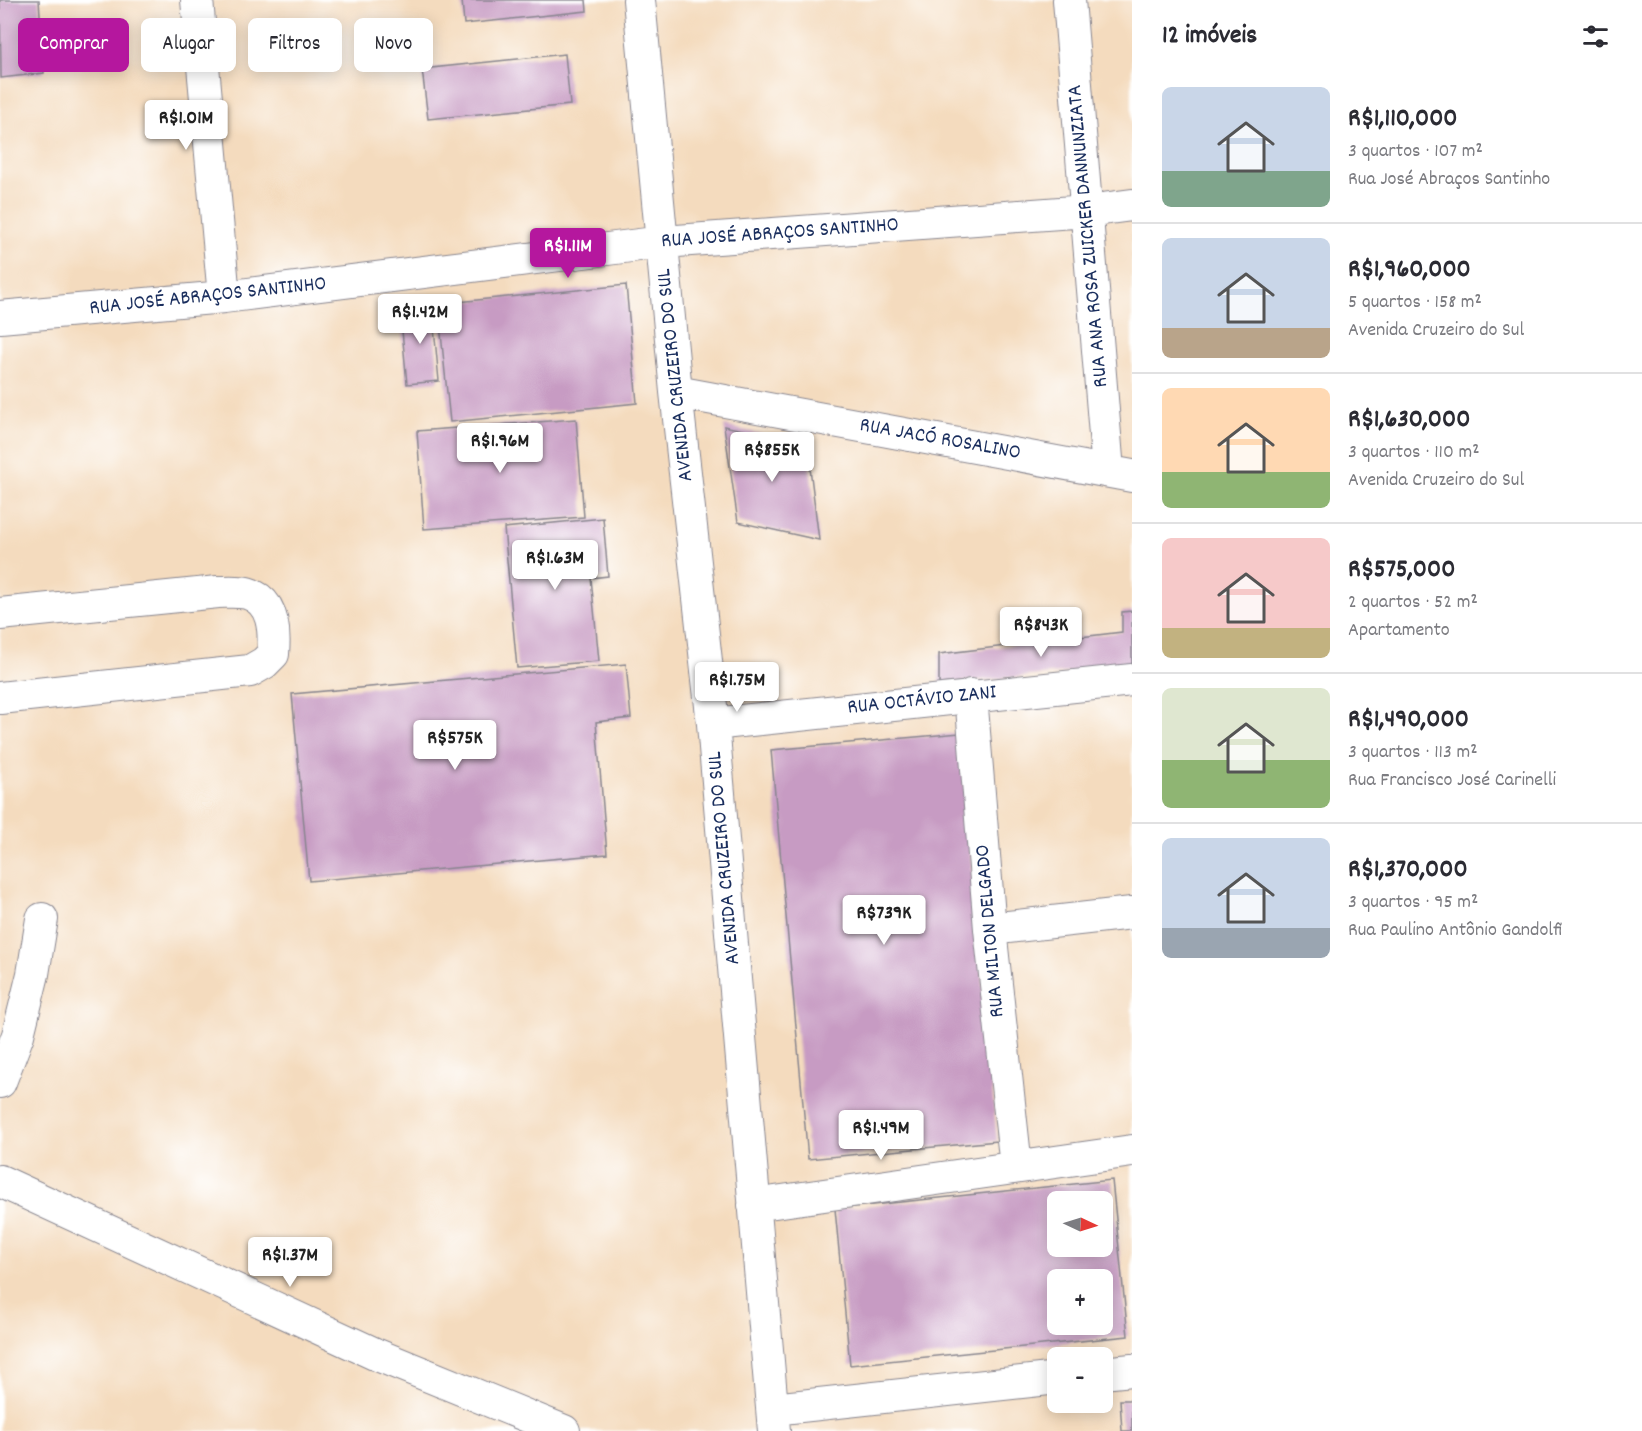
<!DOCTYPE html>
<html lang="pt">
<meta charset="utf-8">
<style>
body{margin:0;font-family:Dekko,sans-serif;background:#f7f7f7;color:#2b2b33;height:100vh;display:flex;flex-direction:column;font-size:22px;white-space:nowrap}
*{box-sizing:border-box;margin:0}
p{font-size:20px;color:#7c7c81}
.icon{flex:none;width:33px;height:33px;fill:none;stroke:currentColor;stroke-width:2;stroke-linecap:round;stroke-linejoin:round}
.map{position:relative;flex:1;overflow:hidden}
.details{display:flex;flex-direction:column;background:#fff;width:510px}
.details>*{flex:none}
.banner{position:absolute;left:18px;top:18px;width:570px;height:54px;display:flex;gap:12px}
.needle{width:39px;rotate:94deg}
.tools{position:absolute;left:1047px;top:1191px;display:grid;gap:12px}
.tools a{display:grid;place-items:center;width:66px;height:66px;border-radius:9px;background:#fff;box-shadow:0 3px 15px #0003;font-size:30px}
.price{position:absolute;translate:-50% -51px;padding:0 14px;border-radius:6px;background:#fff;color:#222;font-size:20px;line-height:39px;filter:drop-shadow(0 2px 3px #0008)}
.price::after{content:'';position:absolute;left:50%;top:36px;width:18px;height:14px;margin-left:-9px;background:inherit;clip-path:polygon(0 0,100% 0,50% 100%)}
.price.on{background:#b5179e;color:#fff}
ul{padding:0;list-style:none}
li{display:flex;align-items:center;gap:18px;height:150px;padding:0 30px}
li+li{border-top:2px solid #e1e1e2}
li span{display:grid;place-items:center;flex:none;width:168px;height:120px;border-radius:9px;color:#555}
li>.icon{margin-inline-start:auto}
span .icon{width:72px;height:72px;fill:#fffc;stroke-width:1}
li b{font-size:26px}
h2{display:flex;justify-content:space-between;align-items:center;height:72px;padding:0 30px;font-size:26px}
.chip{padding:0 21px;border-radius:9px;background:#fff;box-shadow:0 3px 15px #0003;font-size:21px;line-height:54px}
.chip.on{background:#b5179e;color:#fff}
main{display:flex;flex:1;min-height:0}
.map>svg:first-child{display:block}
.building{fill:#c79bc3;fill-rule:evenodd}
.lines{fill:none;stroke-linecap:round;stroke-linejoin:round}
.minor-casing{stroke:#88858e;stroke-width:34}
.minor{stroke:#fff;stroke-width:32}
.labels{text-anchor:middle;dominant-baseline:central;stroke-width:4.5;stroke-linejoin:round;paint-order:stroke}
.street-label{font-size:21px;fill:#1b2f5e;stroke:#fff}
</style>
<main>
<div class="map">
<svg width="1132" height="1431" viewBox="0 0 1132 1431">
<rect width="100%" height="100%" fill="#fff"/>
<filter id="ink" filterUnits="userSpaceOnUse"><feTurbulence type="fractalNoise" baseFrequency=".0167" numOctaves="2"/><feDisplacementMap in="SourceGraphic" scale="12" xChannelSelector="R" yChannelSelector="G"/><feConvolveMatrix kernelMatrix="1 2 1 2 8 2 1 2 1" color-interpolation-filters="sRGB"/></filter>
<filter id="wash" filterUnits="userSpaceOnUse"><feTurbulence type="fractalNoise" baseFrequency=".008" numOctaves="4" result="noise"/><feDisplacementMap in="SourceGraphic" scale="24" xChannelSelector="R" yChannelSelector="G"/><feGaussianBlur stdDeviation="1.35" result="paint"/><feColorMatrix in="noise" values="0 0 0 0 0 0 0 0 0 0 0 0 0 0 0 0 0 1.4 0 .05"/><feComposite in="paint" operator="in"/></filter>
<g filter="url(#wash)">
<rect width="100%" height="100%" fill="#f4dbbe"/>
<g id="blocks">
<path class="building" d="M 0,0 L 39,0 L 44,73 L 1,78 Z
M 462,0 L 586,0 L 587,11 L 464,24 Z
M 565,54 L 570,105 L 428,119 L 422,69 Z
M 626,285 L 637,403 L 450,422 L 438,304 Z
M 432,306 L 439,381 L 407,384 L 400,309 Z
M 576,419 L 584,517 L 424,529 L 417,431 Z
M 724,426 L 807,444 L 819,540 L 738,522 Z
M 603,518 L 608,576 L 591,578 L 599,661 L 517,668 L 504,528 Z
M 1132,611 L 1132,667 L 939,684 L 939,654 L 1122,632 L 1122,612 Z
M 626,664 L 631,718 L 596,722 L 607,854 L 309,881 L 292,694 Z
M 960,733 L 997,1141 L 808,1159 L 771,750 Z
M 1112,1180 L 1128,1336 L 850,1365 L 835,1209 ZM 1058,1202 L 1102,1202 L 1102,1246 L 1058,1246 ZM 1058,1280 L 1102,1280 L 1102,1324 L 1058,1324 Z
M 1120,1400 L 1132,1400 L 1132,1431 L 1122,1431 Z"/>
</g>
</g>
<g filter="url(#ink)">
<use href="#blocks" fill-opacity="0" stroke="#88858e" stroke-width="1.5"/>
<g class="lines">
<defs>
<path id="minor" d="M 197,0 L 224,297
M 639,0 L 676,392 L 713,724 L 774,1431
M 1069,0 L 1108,471
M 0,317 L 224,297 L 663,242 L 1087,211 L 1132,205
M 676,392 L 1132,476
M 0,614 L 218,592 C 227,592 238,591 247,593 C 274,601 275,631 273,654 L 264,663 L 250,671 L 0,698
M 971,695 L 990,929 L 1016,1167
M 713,724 L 1132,680
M 990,929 L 1132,913
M 0,1082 L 18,1035 L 33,974 L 42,919
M 0,1181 L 375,1354 L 564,1431
M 754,1205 L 1132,1151
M 1102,1373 L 1132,1370
M 773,1409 L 1058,1378"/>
</defs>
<use href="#minor" class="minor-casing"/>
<use href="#minor" class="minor"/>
</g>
</g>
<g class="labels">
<g class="street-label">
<text transform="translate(780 234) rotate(-4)">RUA JOSÉ ABRAÇOS SANTINHO</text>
<text transform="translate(1089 236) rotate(-95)">RUA ANA ROSA ZUICKER DANNUNZIATA</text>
<text transform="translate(208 297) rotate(-6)">RUA JOSÉ ABRAÇOS SANTINHO</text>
<text transform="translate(676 375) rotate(-96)">AVENIDA CRUZEIRO DO SUL</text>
<text transform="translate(940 440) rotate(10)">RUA JACÓ ROSALINO</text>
<text transform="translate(922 701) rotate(-6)">RUA OCTÁVIO ZANI</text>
<text transform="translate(725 858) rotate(-95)">AVENIDA CRUZEIRO DO SUL</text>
<text transform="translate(991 931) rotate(-95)">RUA MILTON DELGADO</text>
</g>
</g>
</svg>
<div class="tools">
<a><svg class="needle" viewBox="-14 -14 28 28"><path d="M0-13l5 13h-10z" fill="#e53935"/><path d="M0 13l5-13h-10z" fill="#7c7c81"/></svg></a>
<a>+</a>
<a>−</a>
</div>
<b class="price" style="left:186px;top:151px">R$1.01M</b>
<b class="price on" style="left:568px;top:279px">R$1.11M</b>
<b class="price" style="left:420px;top:345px">R$1.42M</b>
<b class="price" style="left:500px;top:474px">R$1.96M</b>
<b class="price" style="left:772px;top:483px">R$855K</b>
<b class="price" style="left:555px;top:591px">R$1.63M</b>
<b class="price" style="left:1041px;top:658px">R$843K</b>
<b class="price" style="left:737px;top:713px">R$1.75M</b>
<b class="price" style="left:455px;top:771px">R$575K</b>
<b class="price" style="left:884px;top:946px">R$739K</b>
<b class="price" style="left:881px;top:1161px">R$1.49M</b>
<b class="price" style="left:290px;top:1288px">R$1.37M</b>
<div class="banner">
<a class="chip on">Comprar</a>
<a class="chip">Alugar</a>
<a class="chip">Filtros</a>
<a class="chip">Novo</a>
</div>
</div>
<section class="details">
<h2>12 imóveis<svg class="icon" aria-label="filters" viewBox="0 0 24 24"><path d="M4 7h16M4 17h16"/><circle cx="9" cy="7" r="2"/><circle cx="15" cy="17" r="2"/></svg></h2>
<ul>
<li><span style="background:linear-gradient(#c9d6e8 70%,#7fa58c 0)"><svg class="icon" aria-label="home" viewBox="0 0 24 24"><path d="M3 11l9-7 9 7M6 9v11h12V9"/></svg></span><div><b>R$1,110,000</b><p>3 quartos · 107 m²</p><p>Rua José Abraços Santinho</p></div></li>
<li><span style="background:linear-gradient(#c9d6e8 75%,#b9a48a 0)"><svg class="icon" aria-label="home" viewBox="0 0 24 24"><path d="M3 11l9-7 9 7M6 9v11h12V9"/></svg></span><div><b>R$1,960,000</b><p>5 quartos · 158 m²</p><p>Avenida Cruzeiro do Sul</p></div></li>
<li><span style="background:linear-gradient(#ffd9b3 70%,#8fb573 0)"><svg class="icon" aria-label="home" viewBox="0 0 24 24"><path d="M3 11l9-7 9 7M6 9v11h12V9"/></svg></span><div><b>R$1,630,000</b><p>3 quartos · 110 m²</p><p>Avenida Cruzeiro do Sul</p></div></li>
<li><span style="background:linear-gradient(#f6c9c9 75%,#c2b280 0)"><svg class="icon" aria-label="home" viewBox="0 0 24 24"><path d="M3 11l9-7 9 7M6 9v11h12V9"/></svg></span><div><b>R$575,000</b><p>2 quartos · 52 m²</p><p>Apartamento</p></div></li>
<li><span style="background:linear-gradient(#dfe7d0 60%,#8fb573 0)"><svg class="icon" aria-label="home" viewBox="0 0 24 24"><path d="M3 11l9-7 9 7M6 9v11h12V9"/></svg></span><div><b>R$1,490,000</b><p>3 quartos · 113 m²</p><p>Rua Francisco José Carinelli</p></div></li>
<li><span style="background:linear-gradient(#c9d6e8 75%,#9aa5b1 0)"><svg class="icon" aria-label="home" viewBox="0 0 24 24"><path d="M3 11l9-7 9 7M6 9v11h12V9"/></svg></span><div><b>R$1,370,000</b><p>3 quartos · 95 m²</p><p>Rua Paulino Antônio Gandolfi</p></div></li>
</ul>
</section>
</main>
